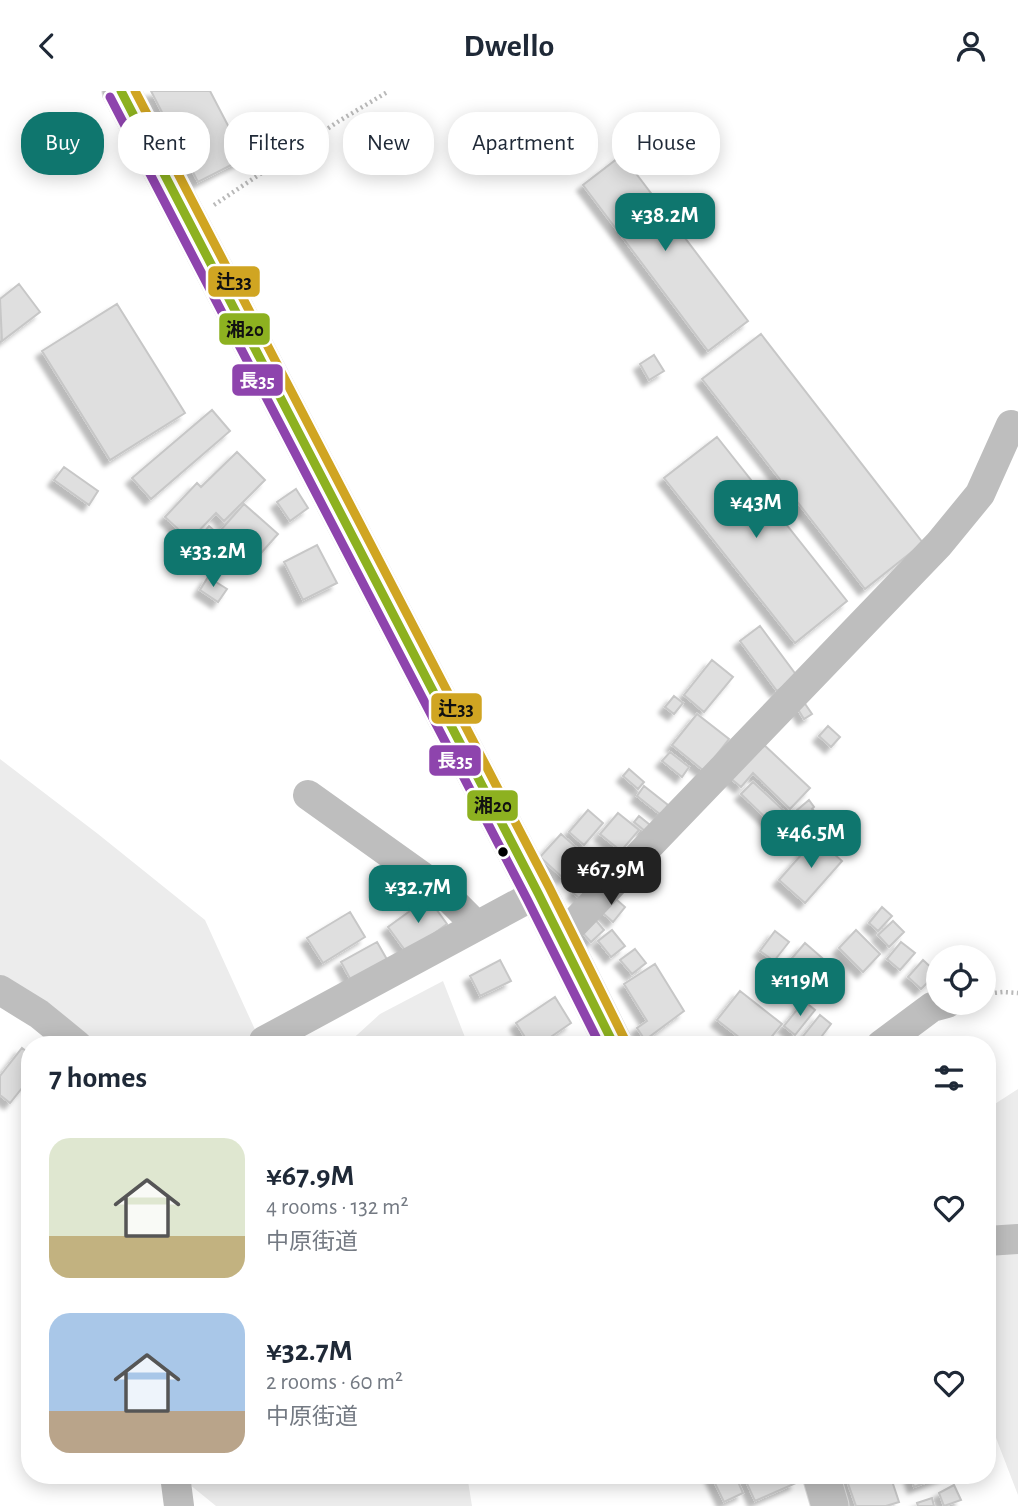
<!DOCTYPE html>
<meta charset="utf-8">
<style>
body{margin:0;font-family:"Alegreya Sans","Noto Sans JP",sans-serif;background:#f6f6f7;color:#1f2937;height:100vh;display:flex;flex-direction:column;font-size:26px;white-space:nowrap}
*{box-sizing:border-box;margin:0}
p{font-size:23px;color:#747a83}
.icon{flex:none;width:38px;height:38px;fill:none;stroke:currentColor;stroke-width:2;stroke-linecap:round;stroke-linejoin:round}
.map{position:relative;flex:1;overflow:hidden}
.panel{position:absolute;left:21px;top:945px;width:975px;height:448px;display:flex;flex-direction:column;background:#fff;border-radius:28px;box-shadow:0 4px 18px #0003}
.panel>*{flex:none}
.top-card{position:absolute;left:21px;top:21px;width:976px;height:63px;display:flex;gap:14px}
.controls{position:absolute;left:926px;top:854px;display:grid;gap:14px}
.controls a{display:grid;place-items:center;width:70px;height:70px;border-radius:50%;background:#fff;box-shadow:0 4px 18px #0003;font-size:35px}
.price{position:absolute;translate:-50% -60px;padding:0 16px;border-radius:14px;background:#0f766e;color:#fff;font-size:23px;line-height:46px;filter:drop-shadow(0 2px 4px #0008)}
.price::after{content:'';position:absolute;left:50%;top:42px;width:21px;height:16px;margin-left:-10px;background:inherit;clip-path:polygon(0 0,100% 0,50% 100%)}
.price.on{background:#222;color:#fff}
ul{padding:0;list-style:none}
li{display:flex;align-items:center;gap:21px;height:175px;padding:0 28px}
li span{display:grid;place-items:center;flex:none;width:196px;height:140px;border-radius:21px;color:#555}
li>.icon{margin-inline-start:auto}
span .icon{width:84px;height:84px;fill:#fffc;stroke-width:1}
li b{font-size:30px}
h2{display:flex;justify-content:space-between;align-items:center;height:84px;padding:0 28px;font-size:30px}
.chip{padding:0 24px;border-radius:28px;background:#fff;box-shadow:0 4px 18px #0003;font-size:24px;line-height:63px}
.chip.on{background:#0f766e;color:#fff}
header{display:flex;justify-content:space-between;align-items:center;height:91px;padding:0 28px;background:#fff;font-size:32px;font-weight:600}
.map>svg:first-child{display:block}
.green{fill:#ececec}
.building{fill:#dfdfdf;stroke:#c7c7c7;stroke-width:2;filter:url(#shadow)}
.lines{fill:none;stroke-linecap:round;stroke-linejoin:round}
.major-casing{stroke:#dbdbdb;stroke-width:39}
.path{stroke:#b9b9b9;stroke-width:4.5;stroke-dasharray:2 3.5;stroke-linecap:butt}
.minor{stroke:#bebebe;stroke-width:30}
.major{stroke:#bebebe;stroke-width:37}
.bus-1-casing{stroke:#fff;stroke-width:14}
.bus-2-casing{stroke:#fff;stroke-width:14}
.bus-3-casing{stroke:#fff;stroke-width:14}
.bus-1{stroke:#8db120;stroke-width:9}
.bus-2{stroke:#8e44ad;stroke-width:9}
.bus-3{stroke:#d0a522;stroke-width:9}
.bus-dot{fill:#000;stroke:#fff;stroke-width:2.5}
.line-badge{stroke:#fff;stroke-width:2.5}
.badge-label{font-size:19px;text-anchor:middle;font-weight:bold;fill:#fff}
.pale-badge-label{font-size:19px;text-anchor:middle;font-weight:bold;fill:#111}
</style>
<header><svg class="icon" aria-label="back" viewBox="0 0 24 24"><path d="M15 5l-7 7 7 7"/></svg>Dwello<svg class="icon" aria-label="person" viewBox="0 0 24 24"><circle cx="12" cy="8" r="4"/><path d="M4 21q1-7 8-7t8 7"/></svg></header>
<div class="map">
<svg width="1018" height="1415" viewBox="0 0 1018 1415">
<defs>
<filter id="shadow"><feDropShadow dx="-6" dy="6" stdDeviation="2" flood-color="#0004"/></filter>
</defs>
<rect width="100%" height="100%" fill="#fff"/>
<path class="green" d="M 0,668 L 98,743 L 205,829 L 262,954 L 54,954 L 0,900 Z
M 443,890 L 468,954 L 346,954 L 380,923 Z
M 1018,998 L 1018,1404 L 991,1334 L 987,1329 L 987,1018 Z
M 190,1384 L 467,1384 L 472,1415 L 216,1415 L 189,1393 Z"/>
<path class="building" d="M 151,0 L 210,0 L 245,67 L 198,91 Z
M 622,64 L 748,230 L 708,260 L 583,94 Z
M 19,193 L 40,221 L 2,250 L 0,208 Z
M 117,213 L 185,322 L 110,369 L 42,260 Z
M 761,243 L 923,452 L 865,498 L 702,288 Z
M 654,264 L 664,280 L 649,289 L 640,273 Z
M 212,319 L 230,340 L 151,408 L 132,387 Z
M 717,346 L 847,510 L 795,552 L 664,387 Z
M 237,361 L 265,389 L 224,430 L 216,422 L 190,449 L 165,426 L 197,392 L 201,396 Z
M 64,376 L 98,400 L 89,414 L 54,389 Z
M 296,398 L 308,417 L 290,430 L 277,411 Z
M 244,413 L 278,443 L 253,471 L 219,441 Z
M 209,435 L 225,449 L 215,461 L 199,447 Z
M 226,451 L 235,458 L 229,466 L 220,459 Z
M 317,454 L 337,492 L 303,509 L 284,471 Z
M 208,486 L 227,498 L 218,511 L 200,499 Z
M 760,535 L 797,585 L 777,600 L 740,550 Z
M 712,569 L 733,586 L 704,621 L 684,604 Z
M 674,605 L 683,612 L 674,623 L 665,616 Z
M 801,607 L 812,623 L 804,628 L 794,612 Z
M 697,623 L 729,648 L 704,680 L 672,654 Z
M 828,635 L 840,646 L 831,656 L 819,645 Z
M 762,652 L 810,697 L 790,718 L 753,682 L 741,696 L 723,681 Z
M 670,661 L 689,676 L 682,686 L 662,670 Z
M 629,678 L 644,691 L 638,698 L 623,685 Z
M 753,691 L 783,719 L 771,732 L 741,703 Z
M 644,695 L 668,714 L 661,724 L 637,705 Z
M 809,709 L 814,716 L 812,718 L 827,731 L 814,746 L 796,730 L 781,742 L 777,736 Z
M 588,719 L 603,732 L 584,754 L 569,741 Z
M 618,722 L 639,739 L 621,760 L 600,743 Z
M 639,725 L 650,734 L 645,740 L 634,731 Z
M 561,743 L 585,764 L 563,787 L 540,766 Z
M 816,747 L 842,770 L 805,812 L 779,789 Z
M 589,784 L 601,795 L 585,812 L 573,802 Z
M 609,802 L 625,816 L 613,831 L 597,817 Z
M 428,807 L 447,833 L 407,862 L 388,836 Z
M 882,816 L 892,825 L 878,840 L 869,832 Z
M 350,821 L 365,846 L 323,872 L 307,847 Z
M 593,826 L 604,839 L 591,851 L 579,838 Z
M 893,830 L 904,841 L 889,856 L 878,844 Z
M 612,839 L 625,855 L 611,866 L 598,850 Z
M 856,839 L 880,863 L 863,881 L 839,857 Z
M 775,840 L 789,851 L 774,870 L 760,860 Z
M 377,851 L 389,872 L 353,893 L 341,871 Z
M 901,851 L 915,862 L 900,879 L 887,868 Z
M 805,852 L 836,879 L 818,899 L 787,873 Z
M 635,858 L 646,872 L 632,883 L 620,869 Z
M 500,869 L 511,890 L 480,905 L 470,885 Z
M 923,869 L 937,882 L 921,898 L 908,886 Z
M 655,873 L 684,920 L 645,949 L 637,937 L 647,930 L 624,893 Z
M 740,900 L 782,933 L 765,954 L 749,954 L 717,929 Z
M 555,906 L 571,932 L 539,954 L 530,954 L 516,932 Z
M 804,910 L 815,919 L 795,944 L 784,935 Z
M 820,924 L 831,933 L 815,954 L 806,954 L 800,949 Z
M 22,957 L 30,963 L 30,987 L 10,1012 L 0,1004 L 0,985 Z
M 711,1384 L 735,1384 L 743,1402 L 724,1411 Z
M 743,1384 L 793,1384 L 796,1392 L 755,1410 Z
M 845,1384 L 890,1384 L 899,1411 L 886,1415 L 856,1415 Z
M 910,1384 L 946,1384 L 914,1396 Z
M 954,1394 L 961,1409 L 944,1415 L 939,1402 Z
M 932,1407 L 934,1415 L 918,1415 L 917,1412 Z"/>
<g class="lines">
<defs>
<path id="major" d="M 121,0 L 538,802 L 614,954
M 821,1384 L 830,1415"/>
</defs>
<use href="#major" class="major-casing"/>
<path class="path" d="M 214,114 L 339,30 L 389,0
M 984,903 L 1003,901 L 1018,902"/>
<path class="minor" d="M 308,704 L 441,799 L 477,835
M 560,847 L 939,453 L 980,403 L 1011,334
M 0,899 L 39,923 L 77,954
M 264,950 L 538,802
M 881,954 L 932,916 L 947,912
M 987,1150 L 1018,1148
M 175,1384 L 179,1415"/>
<use href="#major" class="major"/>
<defs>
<path id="bus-1" d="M 121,0 L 538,802 L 614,954"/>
<path id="bus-2" d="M 110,6 L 527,808 L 600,954"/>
<path id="bus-3" d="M 135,0 L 549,796 L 625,949"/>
</defs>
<use href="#bus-1" class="bus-1-casing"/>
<use href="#bus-2" class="bus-2-casing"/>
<use href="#bus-3" class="bus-3-casing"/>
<use href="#bus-1" class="bus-1"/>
<use href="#bus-2" class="bus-2"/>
<use href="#bus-3" class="bus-3"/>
</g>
<circle class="bus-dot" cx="503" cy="761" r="6"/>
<g class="line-badge">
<rect x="207" y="174" width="54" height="33" rx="7" fill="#d0a522"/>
<rect x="218" y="221" width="53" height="34" rx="7" fill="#8db120"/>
<rect x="231" y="272" width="53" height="34" rx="7" fill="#8e44ad"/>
<rect x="430" y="601" width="53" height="33" rx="7" fill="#d0a522"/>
<rect x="428" y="653" width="54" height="33" rx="7" fill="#8e44ad"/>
<rect x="466" y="698" width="53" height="33" rx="7" fill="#8db120"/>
</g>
<g class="badge-label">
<text x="257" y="296">長35</text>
<text x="455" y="676">長35</text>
</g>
<g class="pale-badge-label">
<text x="234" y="197">辻33</text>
<text x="245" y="245">湘20</text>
<text x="456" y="624">辻33</text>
<text x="493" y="721">湘20</text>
</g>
</svg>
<div class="controls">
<a><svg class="icon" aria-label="locate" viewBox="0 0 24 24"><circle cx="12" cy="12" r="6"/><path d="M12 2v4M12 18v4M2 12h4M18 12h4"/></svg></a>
</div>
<b class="price" style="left:665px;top:162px">¥38.2M</b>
<b class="price" style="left:756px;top:449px">¥43M</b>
<b class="price" style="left:213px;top:498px">¥33.2M</b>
<b class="price" style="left:811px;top:779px">¥46.5M</b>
<b class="price on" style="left:611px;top:816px">¥67.9M</b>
<b class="price" style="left:418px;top:834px">¥32.7M</b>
<b class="price" style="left:800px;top:927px">¥119M</b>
<div class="top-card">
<a class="chip on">Buy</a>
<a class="chip">Rent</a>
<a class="chip">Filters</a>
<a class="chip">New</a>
<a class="chip">Apartment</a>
<a class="chip">House</a>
</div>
<section class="panel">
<h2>7 homes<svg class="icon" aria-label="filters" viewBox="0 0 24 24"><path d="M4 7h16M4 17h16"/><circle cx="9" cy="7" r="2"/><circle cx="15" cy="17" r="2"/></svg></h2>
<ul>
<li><span style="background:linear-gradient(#dfe7d0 70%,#c2b280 0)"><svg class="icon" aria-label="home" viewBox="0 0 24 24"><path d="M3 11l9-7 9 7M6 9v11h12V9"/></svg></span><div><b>¥67.9M</b><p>4 rooms · 132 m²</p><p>中原街道</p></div><svg class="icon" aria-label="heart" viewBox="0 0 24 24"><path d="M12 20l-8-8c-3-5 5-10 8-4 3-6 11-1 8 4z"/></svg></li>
<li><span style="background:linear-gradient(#a9c7e8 70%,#b9a48a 0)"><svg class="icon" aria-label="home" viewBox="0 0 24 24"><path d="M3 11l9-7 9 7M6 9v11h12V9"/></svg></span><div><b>¥32.7M</b><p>2 rooms · 60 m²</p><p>中原街道</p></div><svg class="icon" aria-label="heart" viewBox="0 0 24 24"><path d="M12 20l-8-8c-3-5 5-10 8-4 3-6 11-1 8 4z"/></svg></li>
</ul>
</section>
</div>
